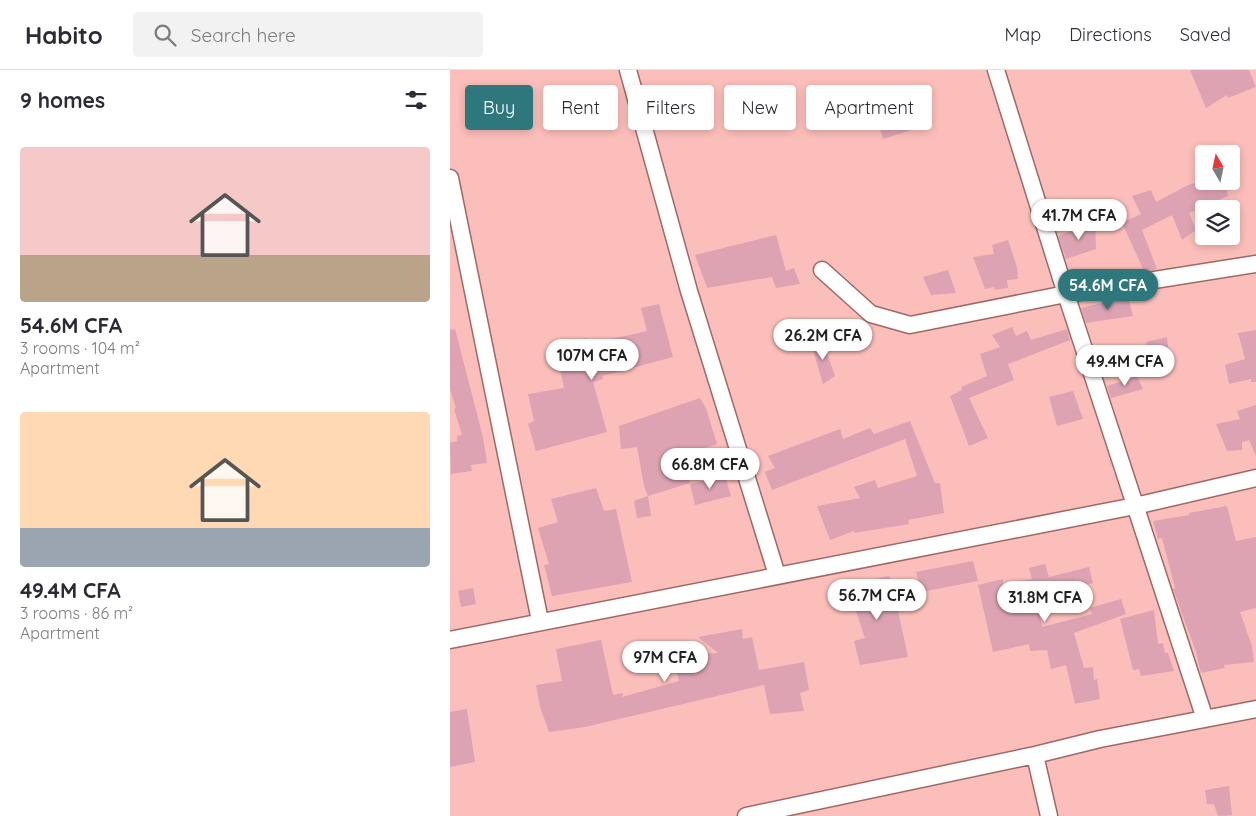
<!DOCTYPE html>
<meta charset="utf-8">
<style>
body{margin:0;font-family:Quicksand,sans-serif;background:#f2f2f3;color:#2b2b33;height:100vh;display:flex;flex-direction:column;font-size:19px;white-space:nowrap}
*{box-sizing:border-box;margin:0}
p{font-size:16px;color:#7c7c81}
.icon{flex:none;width:28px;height:28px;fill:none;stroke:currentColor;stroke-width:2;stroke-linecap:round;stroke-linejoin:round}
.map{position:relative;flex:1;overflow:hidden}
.sheet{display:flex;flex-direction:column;background:#fff;width:450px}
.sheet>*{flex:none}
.banner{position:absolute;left:15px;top:15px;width:475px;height:45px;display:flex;gap:10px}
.needle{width:32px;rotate:351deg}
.buttons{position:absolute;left:745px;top:75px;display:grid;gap:10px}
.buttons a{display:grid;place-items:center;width:45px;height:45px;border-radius:5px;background:#fff;box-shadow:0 2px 8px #0003;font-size:25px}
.price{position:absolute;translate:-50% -42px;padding:0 11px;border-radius:18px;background:#fff;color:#222;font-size:16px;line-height:32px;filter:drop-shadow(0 1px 2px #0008)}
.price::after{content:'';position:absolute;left:50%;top:30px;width:15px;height:11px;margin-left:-8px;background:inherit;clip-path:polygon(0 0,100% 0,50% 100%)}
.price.on{background:#2d777d;color:#fff}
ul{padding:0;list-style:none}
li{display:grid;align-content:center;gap:10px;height:265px;padding:0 20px}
li span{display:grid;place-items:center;height:155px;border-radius:5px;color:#555}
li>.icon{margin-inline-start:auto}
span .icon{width:90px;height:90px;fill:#fffc;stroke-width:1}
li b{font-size:21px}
h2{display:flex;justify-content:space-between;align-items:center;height:60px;padding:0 20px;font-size:21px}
.chip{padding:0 18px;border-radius:5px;background:#fff;box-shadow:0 2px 8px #0003;font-size:18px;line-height:45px}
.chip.on{background:#2d777d;color:#fff}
header{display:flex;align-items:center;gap:30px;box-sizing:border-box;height:70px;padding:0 25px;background:#fff;border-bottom:1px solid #e1e1e2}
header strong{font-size:24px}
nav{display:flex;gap:28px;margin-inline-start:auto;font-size:18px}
.search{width:350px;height:45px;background:#f2f2f3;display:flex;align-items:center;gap:12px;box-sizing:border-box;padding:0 18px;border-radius:5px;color:#7c7c81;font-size:19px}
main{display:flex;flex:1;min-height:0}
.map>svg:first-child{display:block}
.building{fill:#dea3b2}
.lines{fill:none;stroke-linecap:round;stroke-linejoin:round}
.minor-casing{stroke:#a06865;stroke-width:19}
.minor{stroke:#fff;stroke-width:16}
</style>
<header>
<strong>Habito</strong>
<div class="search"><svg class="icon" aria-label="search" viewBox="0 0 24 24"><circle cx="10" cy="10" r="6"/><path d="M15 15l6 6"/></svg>Search here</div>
<nav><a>Map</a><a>Directions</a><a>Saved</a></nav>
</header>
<main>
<section class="sheet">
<h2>9 homes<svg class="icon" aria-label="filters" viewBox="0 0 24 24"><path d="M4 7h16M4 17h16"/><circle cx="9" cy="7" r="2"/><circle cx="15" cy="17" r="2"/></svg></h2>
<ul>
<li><span style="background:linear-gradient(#f6c9c9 70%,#b9a48a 0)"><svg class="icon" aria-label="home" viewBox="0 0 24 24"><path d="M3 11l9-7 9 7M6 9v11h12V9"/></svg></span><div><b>54.6M CFA</b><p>3 rooms · 104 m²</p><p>Apartment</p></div></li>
<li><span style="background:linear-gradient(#ffd9b3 75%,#9aa5b1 0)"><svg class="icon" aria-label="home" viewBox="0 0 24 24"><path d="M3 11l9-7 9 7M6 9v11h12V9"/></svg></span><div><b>49.4M CFA</b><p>3 rooms · 86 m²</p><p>Apartment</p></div></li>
</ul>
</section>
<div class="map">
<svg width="806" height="746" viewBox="0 0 806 746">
<rect width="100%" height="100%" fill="#fcbeba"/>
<path class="building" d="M 740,0 L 799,0 L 806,17 L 778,28 L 777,25 L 756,38 Z
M 467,37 L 474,56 L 433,69 L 427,49 Z
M 750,111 L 775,111 L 778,126 L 739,143 L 746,160 L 732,170 L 722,145 L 692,160 L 707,199 L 694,201 L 672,153 L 691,144 L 682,126 L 701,120 L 706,132 L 736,116 Z
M 645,152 L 646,179 L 616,189 L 608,166 Z
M 326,165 L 336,201 L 344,198 L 350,214 L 326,218 L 322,207 L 257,218 L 245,185 Z
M 558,170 L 567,197 L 568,209 L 557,210 L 558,218 L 545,220 L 544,217 L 535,219 L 523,187 L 544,184 L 542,175 Z
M 498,200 L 506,223 L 481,225 L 473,207 Z
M 678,227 L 683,246 L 636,253 L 631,238 Z
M 209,234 L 223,287 L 152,306 L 153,309 L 143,312 L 157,362 L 86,381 L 78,354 L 84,351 L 78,324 L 114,318 L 105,276 L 136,268 L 138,272 L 166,268 L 197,261 L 191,238 Z
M 562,257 L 566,266 L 577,261 L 581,270 L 617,259 L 620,270 L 558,294 L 564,310 L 519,328 L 538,368 L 519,376 L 500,326 L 512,320 L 511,317 L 537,306 L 530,284 L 550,277 L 542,265 Z
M 5,259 L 33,367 L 37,393 L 21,395 L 22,401 L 1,404 L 0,373 L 7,371 L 7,366 L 12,365 L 4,339 L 6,338 L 0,319 L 0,260 Z
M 806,260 L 806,312 L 801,312 L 801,309 L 779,314 L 775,295 L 795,289 L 788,263 Z
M 717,267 L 719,285 L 700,289 L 696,272 Z
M 372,269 L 385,306 L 373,314 L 361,273 Z
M 687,306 L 693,319 L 661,328 L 657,316 Z
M 623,321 L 633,349 L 607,356 L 599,327 Z
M 250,328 L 256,338 L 267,374 L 234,384 L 240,413 L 198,426 L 194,416 L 187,377 L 171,379 L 169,356 Z
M 806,335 L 806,386 L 799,370 L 792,372 L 792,380 L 777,381 L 766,354 L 790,349 L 787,341 Z
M 460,351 L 485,413 L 490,413 L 494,443 L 458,450 L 459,454 L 404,463 L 404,461 L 380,470 L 367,436 L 410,428 L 404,417 L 425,410 L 428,418 L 467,406 L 455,369 L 322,420 L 315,402 L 325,398 L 318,386 L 390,359 L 393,369 L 420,358 L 424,364 Z
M 275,406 L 281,426 L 245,435 L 240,414 Z
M 146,418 L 154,441 L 166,439 L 182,512 L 102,526 L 94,495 L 99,494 L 88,458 L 108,452 L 101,429 Z
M 198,426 L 201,446 L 187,448 L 184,431 Z
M 777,436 L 786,471 L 806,467 L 806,538 L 790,542 L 802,576 L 804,592 L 774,595 L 775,598 L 751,603 L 746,582 L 723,519 L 725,518 L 712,468 L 708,469 L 703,451 L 739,445 L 739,443 Z
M 523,491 L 528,511 L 471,522 L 466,502 Z
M 595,494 L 599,507 L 639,497 L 643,513 L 586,527 L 592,557 L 642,544 L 640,538 L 671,529 L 676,544 L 624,563 L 634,598 L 643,597 L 644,610 L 647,609 L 650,629 L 625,634 L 616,595 L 601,599 L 597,580 L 580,581 L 579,574 L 543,582 L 528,515 L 553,509 L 553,514 L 582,509 L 579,498 Z
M 439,506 L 445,527 L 458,587 L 410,595 L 404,571 L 415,568 L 405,538 L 398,539 L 394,516 Z
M 23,518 L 26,534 L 11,537 L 8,521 Z
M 704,540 L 708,574 L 713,573 L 715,583 L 718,583 L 724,601 L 691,606 L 689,599 L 683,600 L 670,549 Z
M 292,559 L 293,569 L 302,567 L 309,600 L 354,592 L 359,620 L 350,623 L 354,641 L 320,644 L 314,615 L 135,657 L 99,662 L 90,637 L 86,615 L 112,611 L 106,579 L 151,570 L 163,625 L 173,623 L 172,627 L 229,611 L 224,585 L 268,583 L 248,567 Z
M 17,639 L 25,692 L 0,697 L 0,642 Z
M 779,716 L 782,745 L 768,746 L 764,734 L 757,734 L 755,720 Z"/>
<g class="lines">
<defs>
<path id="minor" d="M 178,0 L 239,221 L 327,505
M 546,0 L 616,224 L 755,649
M 0,108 L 90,551
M 372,200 L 421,244 L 460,255 L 616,224 L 806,194
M 0,570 L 685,436 L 806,408
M 585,685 L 599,746
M 296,746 L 585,685 L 650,669 L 806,639"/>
</defs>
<use href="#minor" class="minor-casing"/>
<use href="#minor" class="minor"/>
</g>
</svg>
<div class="buttons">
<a><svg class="needle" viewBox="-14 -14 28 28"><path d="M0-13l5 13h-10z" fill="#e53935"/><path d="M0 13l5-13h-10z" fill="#7c7c81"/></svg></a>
<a><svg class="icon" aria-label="layers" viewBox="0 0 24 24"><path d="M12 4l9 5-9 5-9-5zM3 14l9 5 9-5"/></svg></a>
</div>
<b class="price" style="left:629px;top:171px">41.7M CFA</b>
<b class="price on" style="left:658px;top:241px">54.6M CFA</b>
<b class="price" style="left:373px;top:291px">26.2M CFA</b>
<b class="price" style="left:142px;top:311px">107M CFA</b>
<b class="price" style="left:675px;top:317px">49.4M CFA</b>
<b class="price" style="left:260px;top:420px">66.8M CFA</b>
<b class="price" style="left:427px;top:551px">56.7M CFA</b>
<b class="price" style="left:595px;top:553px">31.8M CFA</b>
<b class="price" style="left:215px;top:613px">97M CFA</b>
<div class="banner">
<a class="chip on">Buy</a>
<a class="chip">Rent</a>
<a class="chip">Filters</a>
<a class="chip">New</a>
<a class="chip">Apartment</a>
</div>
</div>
</main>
